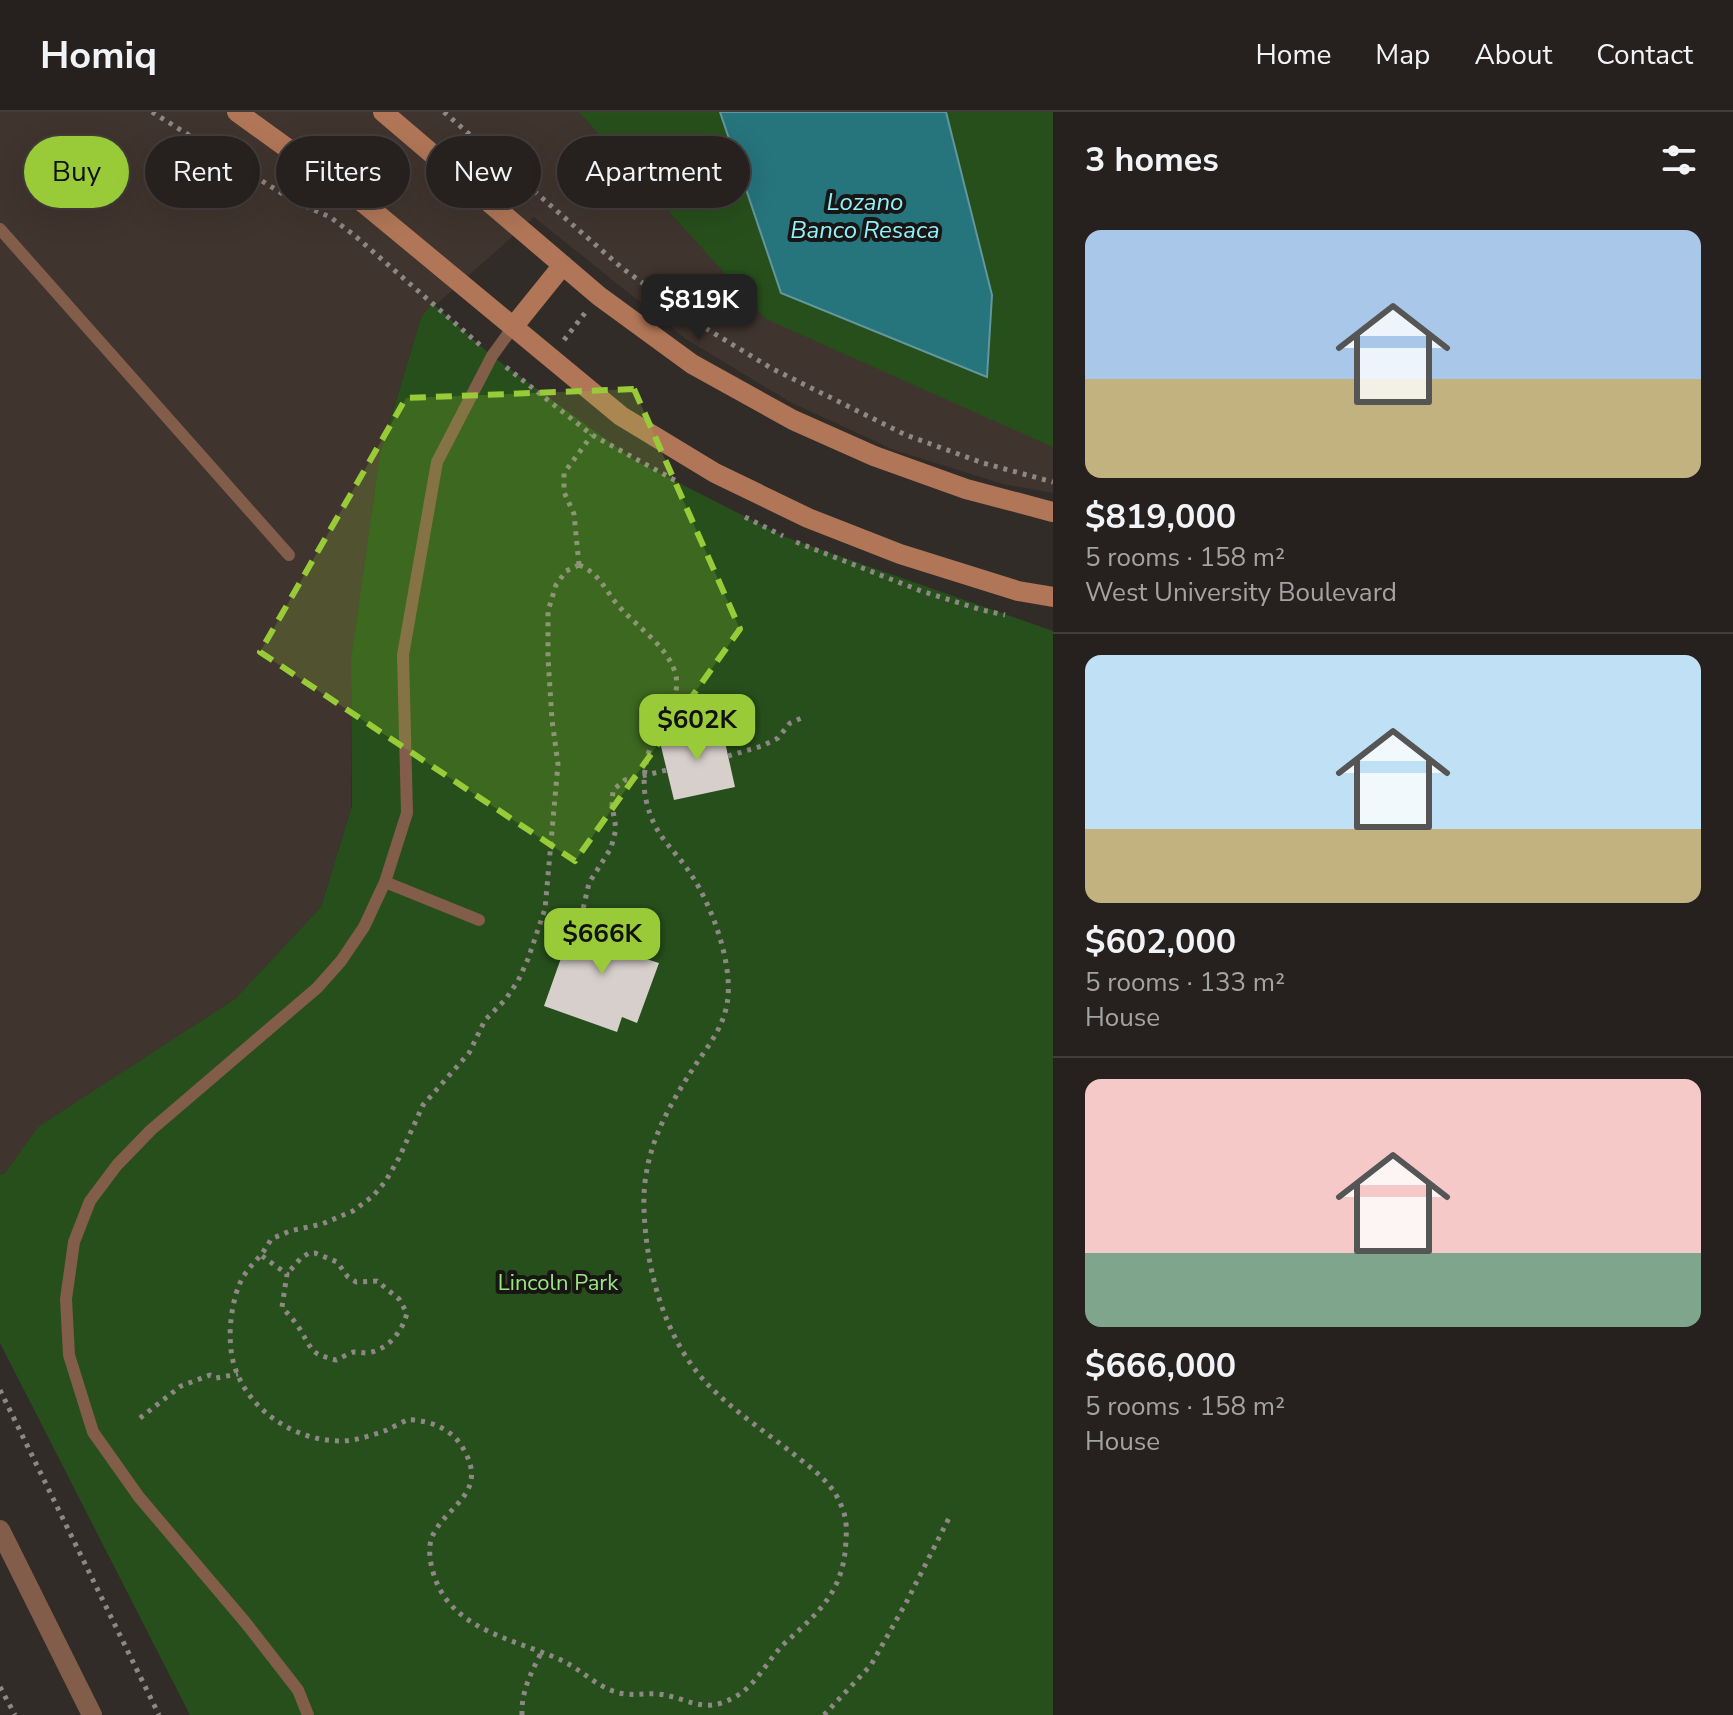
<!DOCTYPE html>
<meta charset="utf-8">
<style>
body{margin:0;font-family:"Nunito Sans",sans-serif;background:#322e2c;color:#f1f3f6;height:100vh;display:flex;flex-direction:column;font-size:30px;white-space:nowrap}
*{box-sizing:border-box;margin:0}
p{font-size:26px;color:#a4a3a4}
.icon{flex:none;width:44px;height:44px;fill:none;stroke:currentColor;stroke-width:2;stroke-linecap:round;stroke-linejoin:round}
.map{position:relative;flex:1;overflow:hidden}
.side{display:flex;flex-direction:column;background:#26211f;width:680px}
.side>*{flex:none}
.guide{position:absolute;left:24px;top:24px;width:760px;height:72px;display:flex;gap:16px}
.price{position:absolute;translate:-50% -68px;padding:0 18px;border-radius:16px;background:#98cb37;color:#111;font-size:26px;line-height:52px;filter:drop-shadow(0 2px 4px #0008)}
.price::after{content:'';position:absolute;left:50%;top:48px;width:24px;height:18px;margin-left:-12px;background:inherit;clip-path:polygon(0 0,100% 0,50% 100%)}
.price.active{background:#222;color:#fff}
ul{padding:0;list-style:none}
li{display:grid;align-content:center;gap:16px;height:424px;padding:0 32px}
li+li{border-top:2px solid #423e3d}
li span{display:grid;place-items:center;height:248px;border-radius:16px;color:#555}
li>.icon{margin-inline-start:auto}
span .icon{width:144px;height:144px;fill:#fffc;stroke-width:1}
li b{font-size:34px}
h2{display:flex;justify-content:space-between;align-items:center;height:96px;padding:0 32px;font-size:34px}
.chip{padding:0 28px;border-radius:36px;background:#26211f;box-shadow:0 8px 32px #0002,0 0 0 2px #423e3d;font-size:28px;line-height:72px}
.chip.active{background:#98cb37;color:#111}
header{display:flex;align-items:center;gap:48px;box-sizing:border-box;height:112px;padding:0 40px;background:#26211f;border-bottom:2px solid #423e3d}
header strong{font-size:38px}
nav{display:flex;gap:44px;margin-inline-start:auto;font-size:28px}
main{display:flex;flex:1;min-height:0}
.map>svg:first-child{display:block}
.built{fill:#40342e}
.green{fill:#274f1b}
.water{fill:#26747c;stroke:#62979c;stroke-width:2}
.building{fill:#d7cfcc}
.lines{fill:none;stroke-linecap:round;stroke-linejoin:round}
.path{stroke:#8d8885;stroke-width:5;stroke-dasharray:4 6;stroke-linecap:butt}
.lane{stroke:#815d4a;stroke-width:12}
.street{stroke:#815d4a;stroke-width:20}
.secondary{stroke:#b07657;stroke-width:20}
.marked{fill:#98cb37;fill-opacity:0.2;stroke:#98cb37;stroke-width:6;stroke-dasharray:16 10;stroke-linejoin:round}
.labels{text-anchor:middle;dominant-baseline:central;stroke-width:8;stroke-linejoin:round;paint-order:stroke}
.park-label{font-size:22px;fill:#98e782;stroke:#181514}
.water-label{font-size:24px;font-style:italic;fill:#90f1fb;stroke:#181514}
</style>
<header>
<strong>Homiq</strong>
<nav><a>Home</a><a>Map</a><a>About</a><a>Contact</a></nav>
</header>
<main>
<div class="map">
<svg width="1053" height="1603" viewBox="0 0 1053 1603">
<rect width="100%" height="100%" fill="#322c29"/>
<path class="built" d="M 0,0 L 1053,0 L 1053,381 L 1003,372 L 894,338 L 790,290 L 686,227 L 534,105 L 421,206 L 380,342 L 351,547 L 351,697 L 321,795 L 235,887 L 39,1015 L 5,1061 L 0,1063 Z"/>
<path class="green" d="M 579,0 L 720,0 L 781,181 L 992,183 L 946,0 L 1053,0 L 1053,335 L 766,207 Z
M 432,191 L 492,244 L 634,348 L 785,425 L 1053,519 L 1053,1603 L 190,1603 L 0,1231 L 0,1063 L 5,1061 L 38,1015 L 235,887 L 321,795 L 352,694 L 351,547 L 380,342 L 421,206 Z"/>
<path class="water" d="M 720,0 L 946,0 L 992,183 L 987,265 L 781,181 Z"/>
<path class="building" d="M 721,612 L 735,675 L 674,688 L 659,626 Z
M 576,804 L 649,830 L 643,846 L 659,851 L 637,911 L 622,905 L 617,920 L 544,894 Z"/>
<g class="lines">
<path class="path" d="M 152,0 L 294,89 L 330,105 L 354,123 L 480,233
M 444,0 L 622,156 L 702,214 L 771,256 L 906,323 L 983,351 L 1053,370
M 564,228 L 585,201
M 506,255 L 592,323 L 680,371
M 745,405 L 783,424
M 796,430 L 921,479 L 982,498 L 1005,503
M 579,453 C 599,461 604,476 617,492 C 636,515 665,531 675,560 C 683,586 660,611 651,633 C 645,650 642,670 646,688 C 655,727 673,734 692,764 C 713,796 734,855 727,892 C 723,915 709,933 696,952 C 666,998 642,1040 644,1097 C 646,1156 663,1220 701,1265 C 728,1296 765,1319 796,1344 C 814,1358 833,1372 841,1393 C 846,1404 847,1415 846,1426 C 845,1476 822,1498 787,1529 C 768,1546 757,1574 733,1586 C 702,1603 687,1585 658,1582 C 642,1581 629,1585 613,1579 C 596,1573 582,1559 565,1550 C 520,1528 457,1521 436,1469 C 431,1456 427,1438 432,1425 C 445,1394 489,1382 464,1338 C 459,1328 450,1320 440,1315 C 432,1311 417,1307 407,1308 C 405,1309 389,1317 387,1318 C 373,1323 358,1328 343,1329 C 295,1330 245,1297 233,1249 C 228,1228 230,1203 236,1182 C 244,1154 259,1151 271,1127 L 290,1119 L 322,1112 L 353,1099 L 373,1084 L 385,1070 L 399,1046 L 423,993 L 469,941 L 485,908 L 505,888 L 518,869 L 528,847 L 545,797 L 558,652 L 552,608 L 548,546 L 548,499 L 556,473 L 566,459 Z
M 579,453 L 574,402 L 564,380 L 564,361 L 592,323
M 728,644 L 762,634 L 778,626 L 790,611 L 804,605
M 581,806 L 589,771 L 611,736 L 616,717 L 612,693 L 613,678 L 625,668 L 667,658
M 262,1144 L 287,1162 L 282,1195 C 289,1203 297,1211 302,1221 C 314,1241 312,1242 336,1248 C 341,1246 349,1241 354,1240 C 359,1240 363,1241 367,1241 C 388,1238 402,1220 407,1201 L 399,1187 L 377,1169 L 356,1170 L 348,1165 L 337,1150 L 315,1141 L 309,1141 L 301,1146 L 287,1162
M 0,1278 L 159,1603
M 140,1306 L 181,1274 L 210,1263 L 216,1266 L 238,1262
M 0,1575 L 15,1603
M 522,1603 C 521,1580 531,1561 541,1541
M 824,1603 L 871,1553 L 907,1489 L 951,1402"/>
<path class="lane" d="M 0,117 L 289,443
M 385,770 L 479,808
M 308,1603 L 298,1578 L 245,1510 L 139,1385 L 93,1320 L 69,1243 L 66,1187 L 74,1130 L 90,1089 L 117,1053 L 151,1018 L 317,876 L 341,849 L 364,815 L 385,770 L 407,701 L 403,543 L 437,350 L 492,244 L 513,215"/>
<path class="street" d="M 0,1418 L 92,1603"/>
<path class="secondary" d="M 237,0 L 366,93 L 621,304 L 715,361 L 808,406 L 900,442 L 1018,479 L 1053,485
M 383,0 L 599,184 L 692,252 L 793,308 L 874,344 L 966,377 L 1053,400
M 513,215 L 563,153"/>
</g>
<path class="marked" d="M 634,277 L 740,517 L 575,749 L 260,540 L 406,286 Z"/>
<g class="labels">
<g class="park-label">
<text x="558" y="1171">Lincoln Park</text>
</g>
<g class="water-label">
<text x="865" y="90">Lozano<tspan x="865" dy="28">Banco Resaca</tspan></text>
</g>
</g>
</svg>
<b class="price active" style="left:699px;top:230px">$819K</b>
<b class="price" style="left:697px;top:650px">$602K</b>
<b class="price" style="left:602px;top:864px">$666K</b>
<div class="guide">
<a class="chip active">Buy</a>
<a class="chip">Rent</a>
<a class="chip">Filters</a>
<a class="chip">New</a>
<a class="chip">Apartment</a>
</div>
</div>
<section class="side">
<h2>3 homes<svg class="icon" aria-label="filters" viewBox="0 0 24 24"><path d="M4 7h16M4 17h16"/><circle cx="9" cy="7" r="2"/><circle cx="15" cy="17" r="2"/></svg></h2>
<ul>
<li><span style="background:linear-gradient(#a9c7e8 60%,#c2b280 0)"><svg class="icon" aria-label="home" viewBox="0 0 24 24"><path d="M3 11l9-7 9 7M6 9v11h12V9"/></svg></span><div><b>$819,000</b><p>5 rooms · 158 m²</p><p>West University Boulevard</p></div></li>
<li><span style="background:linear-gradient(#bfe0f5 70%,#c2b280 0)"><svg class="icon" aria-label="home" viewBox="0 0 24 24"><path d="M3 11l9-7 9 7M6 9v11h12V9"/></svg></span><div><b>$602,000</b><p>5 rooms · 133 m²</p><p>House</p></div></li>
<li><span style="background:linear-gradient(#f6c9c9 70%,#7fa58c 0)"><svg class="icon" aria-label="home" viewBox="0 0 24 24"><path d="M3 11l9-7 9 7M6 9v11h12V9"/></svg></span><div><b>$666,000</b><p>5 rooms · 158 m²</p><p>House</p></div></li>
</ul>
</section>
</main>
